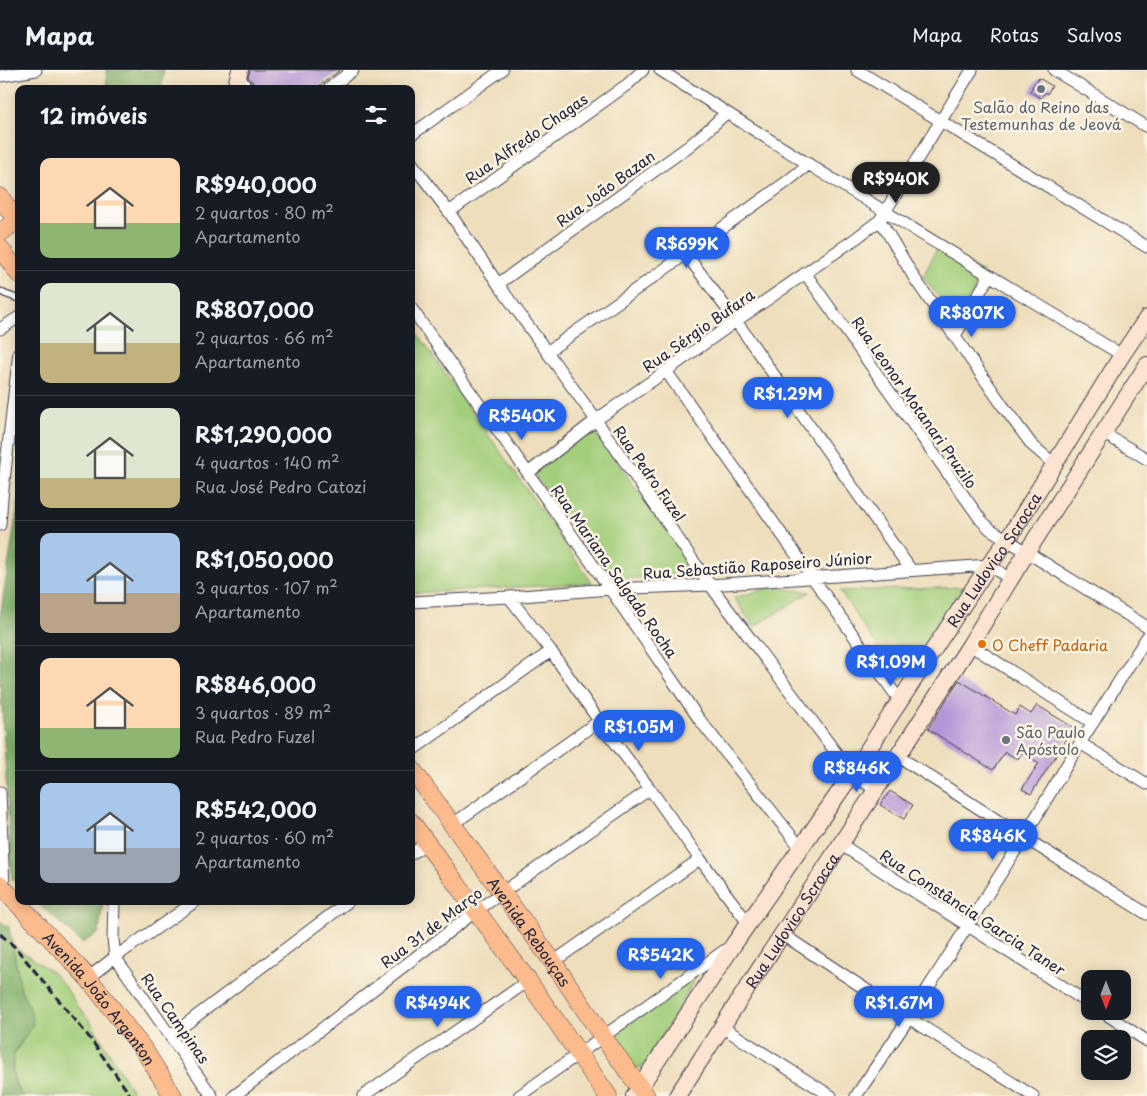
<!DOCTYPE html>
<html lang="pt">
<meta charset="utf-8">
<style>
body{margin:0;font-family:"Playpen Sans",sans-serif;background:#20242c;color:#f1f3f6;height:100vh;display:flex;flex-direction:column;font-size:19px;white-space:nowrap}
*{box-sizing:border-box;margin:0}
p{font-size:16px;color:#9ea1a6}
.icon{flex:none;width:28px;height:28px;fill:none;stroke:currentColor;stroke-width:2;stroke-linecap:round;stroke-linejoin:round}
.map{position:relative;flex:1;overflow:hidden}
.side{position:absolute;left:15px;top:15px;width:400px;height:820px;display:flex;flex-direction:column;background:#171b24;border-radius:10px;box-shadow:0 2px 12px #0003}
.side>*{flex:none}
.needle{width:32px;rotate:180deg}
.buttons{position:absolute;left:1081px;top:900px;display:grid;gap:10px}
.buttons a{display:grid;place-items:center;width:50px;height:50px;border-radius:10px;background:#171b24;box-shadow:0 2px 12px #0003;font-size:25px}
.price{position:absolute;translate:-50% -42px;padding:0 11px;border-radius:18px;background:#2563eb;color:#fff;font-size:16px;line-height:32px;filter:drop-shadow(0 1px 2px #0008)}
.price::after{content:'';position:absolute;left:50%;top:30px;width:15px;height:11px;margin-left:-8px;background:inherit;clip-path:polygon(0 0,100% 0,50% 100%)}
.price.active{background:#222;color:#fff}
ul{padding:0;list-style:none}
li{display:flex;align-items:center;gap:15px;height:125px;padding:0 25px}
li+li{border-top:1px solid #363941}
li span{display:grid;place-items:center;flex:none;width:140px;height:100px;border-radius:10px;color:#555}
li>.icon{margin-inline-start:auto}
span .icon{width:60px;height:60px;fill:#fffc;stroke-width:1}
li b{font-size:21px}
h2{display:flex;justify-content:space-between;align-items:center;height:60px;padding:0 25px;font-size:21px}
header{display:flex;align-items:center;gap:30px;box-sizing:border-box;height:70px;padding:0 25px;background:#171b24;border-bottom:1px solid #363941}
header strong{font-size:24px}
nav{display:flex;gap:28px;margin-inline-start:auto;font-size:18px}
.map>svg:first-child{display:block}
.green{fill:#a3ce7b;stroke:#62785b}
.forest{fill:#82b16b;stroke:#526a53}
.building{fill:#b496d8}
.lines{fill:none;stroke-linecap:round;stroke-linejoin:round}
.lane-casing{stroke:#413e4e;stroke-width:8}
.street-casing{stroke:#413e4e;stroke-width:13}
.secondary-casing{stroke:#413e4e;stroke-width:18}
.primary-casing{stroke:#413e4e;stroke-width:19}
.lane{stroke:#fff;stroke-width:5.5}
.street{stroke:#fff;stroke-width:11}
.secondary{stroke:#fde4d1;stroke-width:16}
.primary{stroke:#fbbb8d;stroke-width:18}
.rail{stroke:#22223b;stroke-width:3;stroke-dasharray:8 4;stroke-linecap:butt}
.worship-dot{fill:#6b7280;stroke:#fcf5e5;stroke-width:2}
.food-dot{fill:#e8710a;stroke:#fcf5e5;stroke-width:2}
.labels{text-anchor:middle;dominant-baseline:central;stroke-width:5;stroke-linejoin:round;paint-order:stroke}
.worship-label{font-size:15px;fill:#5b616d;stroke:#fcf5e5}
.street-label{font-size:15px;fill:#22223b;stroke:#fcf5e5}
.food-label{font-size:15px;fill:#c56008;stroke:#fcf5e5;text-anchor:start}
</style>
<header>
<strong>Mapa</strong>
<nav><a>Mapa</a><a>Rotas</a><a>Salvos</a></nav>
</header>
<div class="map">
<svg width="1147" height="1026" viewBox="0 0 1147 1026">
<rect width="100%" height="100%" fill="#fcf5e5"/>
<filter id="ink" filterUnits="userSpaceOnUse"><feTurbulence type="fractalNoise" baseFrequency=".02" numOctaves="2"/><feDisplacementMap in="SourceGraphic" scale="10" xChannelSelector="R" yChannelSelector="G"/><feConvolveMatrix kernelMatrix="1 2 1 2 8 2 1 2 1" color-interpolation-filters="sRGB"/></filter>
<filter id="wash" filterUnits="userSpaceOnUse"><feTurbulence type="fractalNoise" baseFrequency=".0096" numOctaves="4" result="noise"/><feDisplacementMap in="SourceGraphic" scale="20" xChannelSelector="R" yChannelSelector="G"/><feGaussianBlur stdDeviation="1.12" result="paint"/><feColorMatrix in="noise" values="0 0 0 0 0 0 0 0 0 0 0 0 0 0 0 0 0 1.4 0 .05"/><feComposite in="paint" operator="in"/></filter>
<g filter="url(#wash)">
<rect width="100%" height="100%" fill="#eedebc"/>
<path class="green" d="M 938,176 L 983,203 L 958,251 L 923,207 Z
M 411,254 L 592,513 L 411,523 Z
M 591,357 L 699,504 L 613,509 L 534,404 Z
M 772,517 L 810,522 L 754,557 L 734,528 Z
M 964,517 L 900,611 L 840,521 Z
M 13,878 L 18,879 L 52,902 L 68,921 L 77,936 L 89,949 L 135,1026 L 23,1026 L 19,1023 L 13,1004 L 13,986 L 33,955 L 30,939 L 21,920 Z
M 698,903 L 647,993 L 641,997 L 634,998 L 611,965 Z"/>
<path class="forest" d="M 106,0 L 164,0 L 161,19 L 107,19 Z
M 19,428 L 19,815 L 12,809 L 0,603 L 0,547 Z
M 36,831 L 103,831 L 99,863 L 82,873 Z
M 0,851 L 9,857 L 21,920 L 30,939 L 33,955 C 28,962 16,978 14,985 C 10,995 14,1020 23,1026 L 0,1026 Z"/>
<g id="blocks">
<path class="building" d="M 250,0 L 340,0 L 315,19 L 255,19 L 254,14 L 248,7 Z
M 1039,8 L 1052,16 L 1047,24 L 1045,22 L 1041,28 L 1030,22 L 1033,15 Z
M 959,610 L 1015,645 L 1020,637 L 1031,644 L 1037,635 L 1074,658 L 1031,724 L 1022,719 L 1039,693 L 1022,682 L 1018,689 L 1005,682 L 993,700 L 928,659 Z
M 890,721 L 913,735 L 904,749 L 880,735 Z"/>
</g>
</g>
<g filter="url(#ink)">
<use href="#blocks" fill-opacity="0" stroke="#413e4e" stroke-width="1"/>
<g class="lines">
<defs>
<path id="lane" d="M 0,221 L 5,224 L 19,229"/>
<path id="street" d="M 660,0 C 812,98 966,192 1122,285
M 857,0 L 1147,177
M 1054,0 L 1147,57
M 0,6 L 36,0
M 238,6 L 248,19
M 328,19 L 353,0
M 411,65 L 502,0
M 411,92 L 449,142 L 498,214 L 596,350 L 710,515 L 852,704 L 876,720
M 449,142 L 603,32 L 628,14 L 643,0
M 880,150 L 915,209 L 1003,336 L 1032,375 L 1054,394
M 686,184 L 736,251 L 911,500
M 805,203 L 981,450 L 990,459 L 1147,557
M 498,214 L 689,76 L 708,60 L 726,43
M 411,238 L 610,519 L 699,649 L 800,777
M 0,259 L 19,247
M 955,266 L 989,206
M 547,282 L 686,184 L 785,113 L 809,94
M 666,301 L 900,631
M 1103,363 L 1147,389
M 528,403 L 596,350 L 666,301 L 736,251 L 855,169 L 880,150 L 972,0
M 0,455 L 2,428 L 19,282
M 509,527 L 551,581 L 599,651 L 650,719 L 700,789 L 748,853
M 411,532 L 509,527 L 610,519 L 710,515 L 989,495 L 1010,509
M 970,575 L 1093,653
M 1080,673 L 1147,714
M 411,681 L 551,581
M 898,686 L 1020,765 L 1147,844
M 0,722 L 4,818
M 453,754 L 599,651
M 840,774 L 1090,934
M 411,784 L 427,773
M 114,831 L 113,869 L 115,887 L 212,1026
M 782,864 L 909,948 L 1033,1026
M 553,892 L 700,789
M 88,908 L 115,887 L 196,831
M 1101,941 L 1147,971
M 722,957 L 831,1026
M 170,966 L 349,831
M 234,1026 L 476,841 L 650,719
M 363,1026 L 528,911
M 519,1026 L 728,878
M 856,1026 L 909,948 L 1024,767 L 1080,673 L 1147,567"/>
<g id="secondary">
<path d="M 235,19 L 240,0"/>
<path id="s1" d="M 634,1026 L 734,874 L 852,704 L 989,495 L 1008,469 L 1122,285 L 1147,248"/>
<path id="s2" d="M 677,1026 L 970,575 L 1027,482 L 1147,295"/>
</g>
<g id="primary">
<path d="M 0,127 L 19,154"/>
<path d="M 0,163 L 16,151"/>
<path d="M 0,178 L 19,204"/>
<path id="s3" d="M 411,698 L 553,892 L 603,967 L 646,1026"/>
<path d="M 411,752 L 528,911 L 608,1026"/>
<path id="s4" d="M 0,815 L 78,897 L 88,908 L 144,980 L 173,1026"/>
</g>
</defs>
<use href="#lane" class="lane-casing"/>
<use href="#street" class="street-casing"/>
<use href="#secondary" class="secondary-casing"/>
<use href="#primary" class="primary-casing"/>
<use href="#lane" class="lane"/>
<use href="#street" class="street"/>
<use href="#secondary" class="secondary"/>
<use href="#primary" class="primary"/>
<path class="rail" d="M 0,864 L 15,877 L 89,967 L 131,1026"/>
</g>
</g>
<g class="worship-dot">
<circle cx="1041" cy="19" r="5"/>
<circle cx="1006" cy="670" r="5"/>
</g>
<circle class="food-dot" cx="982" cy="574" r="5"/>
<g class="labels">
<g class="worship-label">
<text x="1041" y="36">Salão do Reino das<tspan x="1041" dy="17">Testemunhas de Jeová</tspan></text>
<text x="1016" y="661" text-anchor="start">São Paulo<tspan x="1016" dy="17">Apóstolo</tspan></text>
</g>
<g class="street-label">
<text transform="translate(526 68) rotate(-35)">Rua Alfredo Chagas</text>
<text transform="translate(605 118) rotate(-36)">Rua João Bazan</text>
<text transform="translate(698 260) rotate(-35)">Rua Sérgio Bufara</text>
<text transform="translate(915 332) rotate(55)">Rua Leonor Motanari Pruzilo</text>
<text transform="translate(650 403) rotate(55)">Rua Pedro Fuzel</text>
<text stroke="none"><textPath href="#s1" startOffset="646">Rua Ludovico Scrocca</textPath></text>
<text transform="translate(757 495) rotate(-4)">Rua Sebastião Raposeiro Júnior</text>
<text transform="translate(615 501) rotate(55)">Rua Mariana Salgado Rocha</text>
<text transform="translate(973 842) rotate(33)">Rua Constância Garcia Taner</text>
<text stroke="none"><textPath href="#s2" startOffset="210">Rua Ludovico Scrocca</textPath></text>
<text transform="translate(431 857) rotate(-37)">Rua 31 de Março</text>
<text stroke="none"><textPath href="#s3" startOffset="202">Avenida Rebouças</textPath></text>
<text stroke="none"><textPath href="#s4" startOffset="151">Avenida João Argenton</textPath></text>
<text transform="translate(176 948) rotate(55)">Rua Campinas</text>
</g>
<g class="food-label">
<text x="992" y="574">O Cheff Padaria</text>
</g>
</g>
</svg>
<div class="buttons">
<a><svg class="needle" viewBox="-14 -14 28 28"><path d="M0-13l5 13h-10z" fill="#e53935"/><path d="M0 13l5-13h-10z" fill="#9ea1a6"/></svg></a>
<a><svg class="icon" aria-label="layers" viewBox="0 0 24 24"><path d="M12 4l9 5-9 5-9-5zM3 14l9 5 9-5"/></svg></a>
</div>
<b class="price active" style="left:896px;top:134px">R$940K</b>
<b class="price" style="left:687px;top:199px">R$699K</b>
<b class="price" style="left:972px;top:268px">R$807K</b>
<b class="price" style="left:788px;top:349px">R$1.29M</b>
<b class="price" style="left:522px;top:371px">R$540K</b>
<b class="price" style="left:891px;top:617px">R$1.09M</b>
<b class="price" style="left:639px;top:682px">R$1.05M</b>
<b class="price" style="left:857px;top:723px">R$846K</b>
<b class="price" style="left:993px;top:791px">R$846K</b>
<b class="price" style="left:661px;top:910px">R$542K</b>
<b class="price" style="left:438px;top:958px">R$494K</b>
<b class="price" style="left:899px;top:958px">R$1.67M</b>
<section class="side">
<h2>12 imóveis<svg class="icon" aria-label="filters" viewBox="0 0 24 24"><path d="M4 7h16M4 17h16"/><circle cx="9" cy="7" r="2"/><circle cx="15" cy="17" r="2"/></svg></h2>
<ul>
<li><span style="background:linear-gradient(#ffd9b3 65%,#8fb573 0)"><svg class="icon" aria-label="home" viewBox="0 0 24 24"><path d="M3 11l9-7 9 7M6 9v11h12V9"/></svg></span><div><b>R$940,000</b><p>2 quartos · 80 m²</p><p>Apartamento</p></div></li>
<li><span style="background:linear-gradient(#dfe7d0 60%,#c2b280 0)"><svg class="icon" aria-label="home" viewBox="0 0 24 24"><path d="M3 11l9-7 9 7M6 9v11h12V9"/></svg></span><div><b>R$807,000</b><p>2 quartos · 66 m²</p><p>Apartamento</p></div></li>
<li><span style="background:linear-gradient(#dfe7d0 70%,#c2b280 0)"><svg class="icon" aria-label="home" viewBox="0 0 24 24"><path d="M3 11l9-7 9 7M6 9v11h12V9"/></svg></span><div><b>R$1,290,000</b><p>4 quartos · 140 m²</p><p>Rua José Pedro Catozi</p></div></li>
<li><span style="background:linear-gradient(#a9c7e8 60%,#b9a48a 0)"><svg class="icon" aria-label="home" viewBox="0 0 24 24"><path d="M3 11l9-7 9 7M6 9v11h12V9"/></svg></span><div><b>R$1,050,000</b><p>3 quartos · 107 m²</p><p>Apartamento</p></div></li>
<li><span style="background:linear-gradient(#ffd9b3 70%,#8fb573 0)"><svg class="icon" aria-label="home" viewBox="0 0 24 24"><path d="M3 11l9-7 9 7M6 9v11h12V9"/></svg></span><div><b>R$846,000</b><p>3 quartos · 89 m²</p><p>Rua Pedro Fuzel</p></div></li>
<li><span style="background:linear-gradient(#a9c7e8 65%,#9aa5b1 0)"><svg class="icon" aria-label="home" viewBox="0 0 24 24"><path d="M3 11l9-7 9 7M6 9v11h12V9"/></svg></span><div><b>R$542,000</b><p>2 quartos · 60 m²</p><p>Apartamento</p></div></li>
</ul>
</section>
</div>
